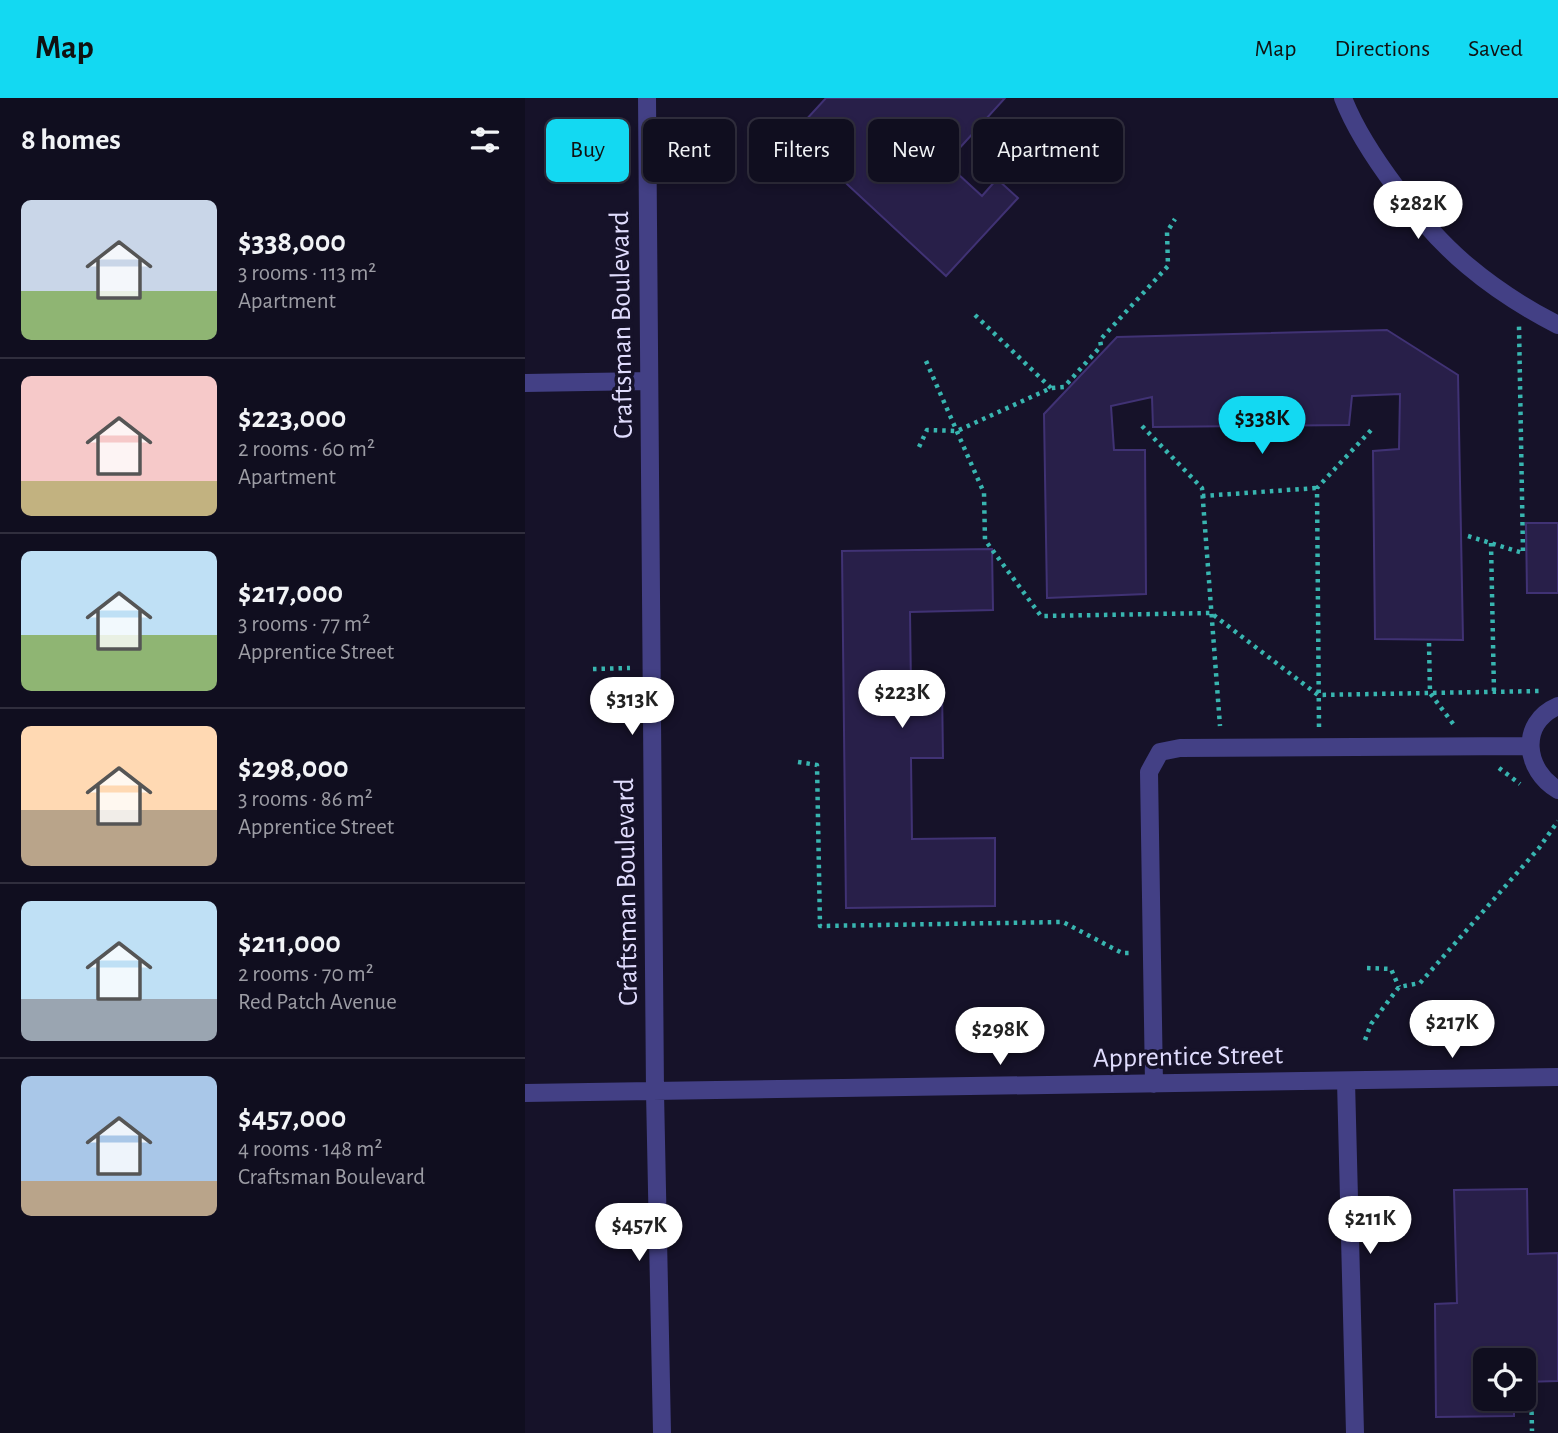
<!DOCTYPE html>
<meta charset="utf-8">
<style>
body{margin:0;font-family:"Alegreya Sans",sans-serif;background:#191728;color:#f1f3f6;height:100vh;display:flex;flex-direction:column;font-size:26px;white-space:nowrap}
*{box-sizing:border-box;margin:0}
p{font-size:23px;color:#9c9ca4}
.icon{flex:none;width:38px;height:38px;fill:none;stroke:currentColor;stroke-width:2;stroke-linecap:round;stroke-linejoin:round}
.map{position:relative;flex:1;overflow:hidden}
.sheet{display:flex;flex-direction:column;background:#100e1f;width:525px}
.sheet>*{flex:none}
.guide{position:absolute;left:21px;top:21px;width:665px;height:63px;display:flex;gap:14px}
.fabs{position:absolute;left:948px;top:1250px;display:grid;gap:14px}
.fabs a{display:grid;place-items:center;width:63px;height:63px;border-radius:10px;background:#100e1f;box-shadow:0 4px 10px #0003,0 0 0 2px #302e3d;font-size:35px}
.price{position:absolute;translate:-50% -60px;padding:0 16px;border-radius:24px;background:#fff;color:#222;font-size:23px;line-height:46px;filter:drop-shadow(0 2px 4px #0008)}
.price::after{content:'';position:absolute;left:50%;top:42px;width:21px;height:16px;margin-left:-10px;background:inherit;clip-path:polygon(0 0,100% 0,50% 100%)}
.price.selected{background:#13d9f2;color:#111}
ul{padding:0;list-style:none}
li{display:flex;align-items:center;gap:21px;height:175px;padding:0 21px}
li+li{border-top:2px solid #302e3d}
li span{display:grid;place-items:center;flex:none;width:196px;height:140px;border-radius:10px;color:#555}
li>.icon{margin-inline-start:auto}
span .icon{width:84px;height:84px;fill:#fffc;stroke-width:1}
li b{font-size:30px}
h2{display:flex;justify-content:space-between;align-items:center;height:84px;padding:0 21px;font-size:30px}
.tag{padding:0 24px;border-radius:10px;background:#100e1f;box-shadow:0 4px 10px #0003,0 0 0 2px #302e3d;font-size:24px;line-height:63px}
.tag.selected{background:#13d9f2;color:#111}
header{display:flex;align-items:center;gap:42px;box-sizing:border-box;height:98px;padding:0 35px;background:#13d9f2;color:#111}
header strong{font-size:33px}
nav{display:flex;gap:38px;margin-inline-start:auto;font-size:24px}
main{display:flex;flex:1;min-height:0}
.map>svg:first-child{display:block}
.building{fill:#281f49;stroke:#403274;stroke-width:2}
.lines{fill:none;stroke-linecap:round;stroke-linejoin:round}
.path{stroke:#38b5b0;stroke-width:4.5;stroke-dasharray:3.5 5;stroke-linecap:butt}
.minor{stroke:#434085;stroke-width:18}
.labels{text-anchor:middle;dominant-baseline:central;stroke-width:7;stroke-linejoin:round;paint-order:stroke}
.street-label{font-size:28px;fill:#e0dcfd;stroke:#161229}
</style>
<header>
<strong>Map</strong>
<nav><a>Map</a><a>Directions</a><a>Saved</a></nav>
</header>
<main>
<section class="sheet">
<h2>8 homes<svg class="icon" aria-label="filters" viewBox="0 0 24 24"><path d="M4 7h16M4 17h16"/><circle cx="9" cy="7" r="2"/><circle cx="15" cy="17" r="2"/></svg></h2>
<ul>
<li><span style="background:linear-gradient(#c9d6e8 65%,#8fb573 0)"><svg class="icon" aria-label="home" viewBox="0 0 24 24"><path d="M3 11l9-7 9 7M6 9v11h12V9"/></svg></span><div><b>$338,000</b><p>3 rooms · 113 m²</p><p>Apartment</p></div></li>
<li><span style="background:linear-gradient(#f6c9c9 75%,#c2b280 0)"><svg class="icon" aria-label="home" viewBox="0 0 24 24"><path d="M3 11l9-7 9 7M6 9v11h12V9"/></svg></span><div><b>$223,000</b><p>2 rooms · 60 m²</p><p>Apartment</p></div></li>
<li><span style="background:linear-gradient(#bfe0f5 60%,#8fb573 0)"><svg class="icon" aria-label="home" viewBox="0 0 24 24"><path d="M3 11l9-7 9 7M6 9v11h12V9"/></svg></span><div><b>$217,000</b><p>3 rooms · 77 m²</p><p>Apprentice Street</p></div></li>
<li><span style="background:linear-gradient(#ffd9b3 60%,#b9a48a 0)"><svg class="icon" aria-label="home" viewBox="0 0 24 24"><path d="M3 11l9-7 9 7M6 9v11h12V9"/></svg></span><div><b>$298,000</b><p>3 rooms · 86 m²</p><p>Apprentice Street</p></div></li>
<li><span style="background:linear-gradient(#bfe0f5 70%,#9aa5b1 0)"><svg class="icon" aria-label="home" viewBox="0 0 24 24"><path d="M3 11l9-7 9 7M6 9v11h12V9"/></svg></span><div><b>$211,000</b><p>2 rooms · 70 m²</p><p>Red Patch Avenue</p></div></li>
<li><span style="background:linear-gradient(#a9c7e8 75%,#b9a48a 0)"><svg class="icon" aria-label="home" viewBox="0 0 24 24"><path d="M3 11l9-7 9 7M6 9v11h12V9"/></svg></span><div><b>$457,000</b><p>4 rooms · 148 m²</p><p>Craftsman Boulevard</p></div></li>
</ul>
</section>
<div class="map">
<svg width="1033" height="1335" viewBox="0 0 1033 1335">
<rect width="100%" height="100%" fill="#161229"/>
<path class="building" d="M 301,0 L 480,0 L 421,65 L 457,98 L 472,81 L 493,100 L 421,178 L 268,36 Z
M 862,232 L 933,277 L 938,542 L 850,541 L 848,353 L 874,351 L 875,296 L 827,298 L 824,327 L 628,329 L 627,299 L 586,308 L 589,352 L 620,352 L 621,496 L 522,500 L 519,316 L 592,239 Z
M 1001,425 L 1033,425 L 1033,495 L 1002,495 Z
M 467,451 L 468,512 L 385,514 L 386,590 L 417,589 L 418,660 L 386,660 L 387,741 L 470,740 L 470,808 L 321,810 L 317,453 Z
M 1002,1091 L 1003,1156 L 1033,1155 L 1033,1283 L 999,1284 L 999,1262 L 961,1262 L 961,1300 L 989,1300 L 989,1318 L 911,1319 L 910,1206 L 932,1205 L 929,1092 Z"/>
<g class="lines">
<path class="path" d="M 450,217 L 526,290
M 401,263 L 459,395 L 460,442 L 516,518 L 686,515 L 793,597 L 1015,593
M 617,328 L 677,390 L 695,628
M 394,349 L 402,332 L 432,333 L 526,290 L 539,289 L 576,248 L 575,242 L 643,168 L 642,134 L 650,121
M 677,398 L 792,390
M 943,438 L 998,455 L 994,228
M 966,445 L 969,594
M 904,545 L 905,595 L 929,627
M 68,571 L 105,570
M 794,629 L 792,390 L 848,330
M 273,664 L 292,667 L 295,828 L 538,824 L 597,855 L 606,855
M 974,670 L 995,686
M 842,870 L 866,871 L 874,889
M 840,942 L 846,926 L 874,889 L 895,885 L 1014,750 L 1033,723
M 1006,1288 L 1007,1333"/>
<path class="minor" d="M 122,0 L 130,994 L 137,1335
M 818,0 C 838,52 899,132 943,168 C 969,190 1002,211 1033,227
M 0,285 L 124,283
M 1033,608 C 993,625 1000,673 1033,692
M 821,983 L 830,1335
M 629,986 L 624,674 L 635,654 L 655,650 L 1004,648
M 0,995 L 1033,979"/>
</g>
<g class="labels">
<g class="street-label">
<text transform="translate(97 227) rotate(-91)">Craftsman Boulevard</text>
<text transform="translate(102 794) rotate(-91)">Craftsman Boulevard</text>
<text transform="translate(663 959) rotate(-1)">Apprentice Street</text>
</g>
</g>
</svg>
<div class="fabs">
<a><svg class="icon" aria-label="locate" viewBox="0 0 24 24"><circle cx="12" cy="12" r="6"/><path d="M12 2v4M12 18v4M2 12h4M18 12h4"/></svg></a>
</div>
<b class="price" style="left:893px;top:143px">$282K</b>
<b class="price selected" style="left:737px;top:358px">$338K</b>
<b class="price" style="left:377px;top:632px">$223K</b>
<b class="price" style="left:107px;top:639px">$313K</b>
<b class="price" style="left:927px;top:962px">$217K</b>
<b class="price" style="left:475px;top:969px">$298K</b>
<b class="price" style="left:845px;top:1158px">$211K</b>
<b class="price" style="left:114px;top:1165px">$457K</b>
<div class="guide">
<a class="tag selected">Buy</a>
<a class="tag">Rent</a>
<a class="tag">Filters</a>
<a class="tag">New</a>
<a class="tag">Apartment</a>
</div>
</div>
</main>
